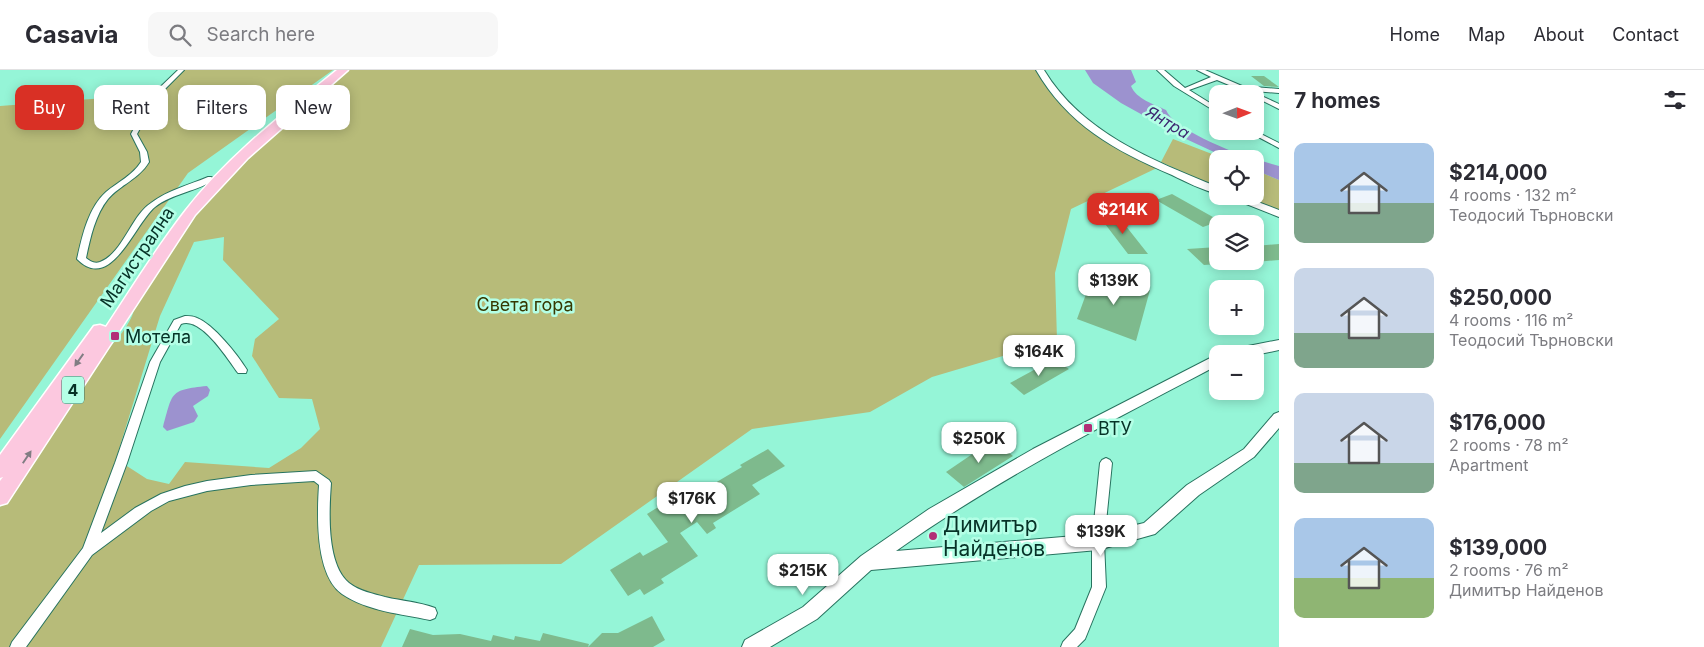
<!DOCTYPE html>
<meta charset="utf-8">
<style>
body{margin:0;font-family:Inter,sans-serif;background:#f7f7f7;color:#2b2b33;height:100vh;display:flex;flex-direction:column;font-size:19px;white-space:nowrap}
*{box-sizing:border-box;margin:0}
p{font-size:16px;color:#7c7c81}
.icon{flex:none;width:28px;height:28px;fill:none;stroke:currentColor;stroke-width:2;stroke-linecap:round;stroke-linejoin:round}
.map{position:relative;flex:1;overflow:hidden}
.details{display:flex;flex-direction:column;background:#fff;width:425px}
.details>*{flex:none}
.top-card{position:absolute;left:15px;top:15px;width:475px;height:45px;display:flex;gap:10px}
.needle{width:32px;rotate:89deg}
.fabs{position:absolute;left:1209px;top:15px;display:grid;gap:10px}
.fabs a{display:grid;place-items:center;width:55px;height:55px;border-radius:10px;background:#fff;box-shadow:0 2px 12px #0003;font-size:25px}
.price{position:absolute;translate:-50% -42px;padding:0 11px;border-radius:10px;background:#fff;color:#222;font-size:16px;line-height:32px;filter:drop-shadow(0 1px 2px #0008)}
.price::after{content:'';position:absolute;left:50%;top:30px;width:15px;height:11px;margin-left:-8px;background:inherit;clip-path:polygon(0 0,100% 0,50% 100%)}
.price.current{background:#d93025;color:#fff}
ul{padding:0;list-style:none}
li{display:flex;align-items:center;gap:15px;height:125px;padding:0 15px}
li span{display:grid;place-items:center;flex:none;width:140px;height:100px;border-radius:10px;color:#555}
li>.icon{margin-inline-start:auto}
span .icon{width:60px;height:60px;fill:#fffc;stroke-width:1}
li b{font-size:21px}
h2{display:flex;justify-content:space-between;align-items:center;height:60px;padding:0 15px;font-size:21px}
.pill{padding:0 18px;border-radius:10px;background:#fff;box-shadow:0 2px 12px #0003;font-size:18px;line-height:45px}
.pill.current{background:#d93025;color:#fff}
header{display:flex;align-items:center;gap:30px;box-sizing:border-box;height:70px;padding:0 25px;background:#fff;border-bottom:1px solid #e1e1e2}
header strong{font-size:24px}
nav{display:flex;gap:28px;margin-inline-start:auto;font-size:18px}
.search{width:350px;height:45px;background:#f7f7f7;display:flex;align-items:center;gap:12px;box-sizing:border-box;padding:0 18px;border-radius:10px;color:#7c7c81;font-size:19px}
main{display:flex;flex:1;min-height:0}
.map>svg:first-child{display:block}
.green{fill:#b7bb79;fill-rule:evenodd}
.water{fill:#9c92cf}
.building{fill:#7eba8d}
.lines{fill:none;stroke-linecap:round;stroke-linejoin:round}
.minor-casing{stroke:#27735f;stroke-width:2}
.tertiary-casing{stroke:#27735f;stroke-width:2}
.primary-casing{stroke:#fff;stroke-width:3}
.minor{fill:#fff;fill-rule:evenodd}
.tertiary{fill:#fff;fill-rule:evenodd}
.primary{fill:#fcc8df;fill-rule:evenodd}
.oneway{fill:#817d83}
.poi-dot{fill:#b22e76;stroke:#b4ffe6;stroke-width:2}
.labels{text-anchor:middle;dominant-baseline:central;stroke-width:5;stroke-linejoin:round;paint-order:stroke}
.far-water-label{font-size:16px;font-style:italic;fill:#3d2971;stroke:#b4ffe6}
.shield{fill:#b4ffe6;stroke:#3a7060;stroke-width:1}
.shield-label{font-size:16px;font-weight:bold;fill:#063227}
.street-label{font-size:18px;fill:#063227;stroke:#b4ffe6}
.park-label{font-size:18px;fill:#363801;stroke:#b4ffe6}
.poi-label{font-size:18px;fill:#063227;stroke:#b4ffe6;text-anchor:start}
.near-poi-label{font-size:21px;fill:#063227;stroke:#b4ffe6;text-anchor:start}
</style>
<header>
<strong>Casavia</strong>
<div class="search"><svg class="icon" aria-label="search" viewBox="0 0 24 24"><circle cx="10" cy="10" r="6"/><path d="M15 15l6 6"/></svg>Search here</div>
<nav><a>Home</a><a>Map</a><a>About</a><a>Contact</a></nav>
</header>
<main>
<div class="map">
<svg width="1279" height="577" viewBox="0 0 1279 577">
<rect width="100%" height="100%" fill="#95f5d7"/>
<path class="green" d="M 181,0 L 333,0 L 188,103 L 0,369 L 0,36 L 157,24 Z
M 346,0 L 1040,0 L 1053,23 L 1100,65 L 1159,97 L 1071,139 L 1055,203 L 1057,270 L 932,307 L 870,342 L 752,359 L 561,494 L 419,495 L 381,577 L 0,577 L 0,437 L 103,283 C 113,276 135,249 134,237 L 206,130 L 243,87 ZM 224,167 L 223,190 L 279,249 L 255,269 L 252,286 L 279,328 L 312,329 L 320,359 L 301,378 L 269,398 L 185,392 L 169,414 L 147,409 L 116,389 L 160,246 L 194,172 Z
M 1173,69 L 1225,89 L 1218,89 L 1217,118 L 1161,92 Z
M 1255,100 L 1279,110 L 1279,141 L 1239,126 L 1255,126 Z"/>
<path class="water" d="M 1085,0 L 1131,0 L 1136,12 L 1131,16 C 1136,29 1154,34 1166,40 C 1173,59 1231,81 1252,89 L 1229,89 L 1186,69 L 1121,33 L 1093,13 Z
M 1255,89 L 1279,96 L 1279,110 L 1255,100 Z
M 207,316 L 210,320 L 208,326 L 193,336 L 198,346 L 194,352 L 167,361 L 163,357 C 173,322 169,320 207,316 Z"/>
<path class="building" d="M 1251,6 L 1264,6 L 1279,17 L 1264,16 Z
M 1172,124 L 1220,151 L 1203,157 L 1156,130 Z
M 1099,146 L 1118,146 L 1148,184 L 1128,184 Z
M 1279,174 L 1279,190 L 1255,192 L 1255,176 Z
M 1218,177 L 1218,194 L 1204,195 L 1187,179 Z
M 1094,202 L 1150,220 L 1136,271 L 1077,249 Z
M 1054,289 L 1069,299 L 1024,325 L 1010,313 Z
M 993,370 L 1013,386 L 964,417 L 946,402 Z
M 768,379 L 785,396 L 752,415 L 760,424 L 713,453 L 716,458 L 707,464 L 697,452 L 680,463 L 698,486 L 661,509 L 664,513 L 644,525 L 640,519 L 628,526 L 610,500 L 640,482 L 643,486 L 668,472 L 647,444 L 671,429 L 676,436 L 742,397 L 740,395 Z
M 652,546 L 665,570 L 653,577 L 588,577 L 602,563 L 618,563 Z
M 410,559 L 433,565 L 460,564 L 491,571 L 493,565 L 514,570 L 515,566 L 540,571 L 543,563 L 589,574 L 588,577 L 402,577 Z"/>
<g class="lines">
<defs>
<path id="minor" d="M 178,0 L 184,0 L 157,27 L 137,64 L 147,82 L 149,92 C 139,109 120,115 108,129 C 95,145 90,169 86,188 C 90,191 94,194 100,192 C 123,183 131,146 151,133 C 168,120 189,115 208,107 L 211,107 L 215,109 C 200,121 172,123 155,137 C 135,153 111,224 77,189 C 82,167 88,138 106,122 C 118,112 133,105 141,92 L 140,82 L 131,64 L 152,25 Z
M 1157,0 L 1164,0 L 1185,18 L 1211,7 L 1197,0 L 1205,0 L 1242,16 L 1279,19 L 1279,23 L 1241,20 L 1217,10 L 1189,20 L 1218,38 L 1218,43 L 1174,16 Z
M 1253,24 L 1257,24 L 1279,34 L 1279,39 L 1255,27 L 1255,24 Z
M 1247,61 L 1255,61 L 1279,73 L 1279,78 Z
M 185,246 C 189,246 193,246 197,248 C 214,255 237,284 247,300 L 246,303 L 238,303 C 227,288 201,246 181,254 L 160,292 L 127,393 L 101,463 L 135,438 L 161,424 L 185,416 L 207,411 L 251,405 L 316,401 L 329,410 L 331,413 C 329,440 326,494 349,513 C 359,521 374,524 385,527 C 402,531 419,532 435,538 L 437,543 L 435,548 L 430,550 C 401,544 367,541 342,524 C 315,505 317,445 319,415 L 314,411 L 251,415 L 207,421 L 169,431 L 151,441 L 92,485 L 26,577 L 10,577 L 12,572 L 83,478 L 115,393 L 150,292 L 174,250 Z
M 1106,388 L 1110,390 L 1112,393 L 1104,472 L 1106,517 L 1085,569 L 1077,577 L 1061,577 L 1063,572 L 1075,559 L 1092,517 L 1092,472 L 1100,393 L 1102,390 Z"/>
<path id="tertiary" d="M 1036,0 L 1044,0 C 1082,63 1152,90 1218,117 L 1218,124 C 1202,120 1186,112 1172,105 C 1115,81 1067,54 1036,0 Z
M 1226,126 L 1242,126 L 1279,140 L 1279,147 Z
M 1279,270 L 1279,280 L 1255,285 L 1226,284 L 1233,279 Z
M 1218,284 L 1218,295 C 1108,353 997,409 896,481 L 1098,464 L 1144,453 L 1187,415 L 1244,379 L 1274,344 L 1279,342 L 1279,358 L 1254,387 L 1199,425 L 1155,464 L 1098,480 L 871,500 L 817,549 L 770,577 L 742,577 L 745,570 L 803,537 L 861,486 L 929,439 L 1033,379 Z"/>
<path id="primary" d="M 337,0 L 348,0 L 248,88 L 195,145 L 7,433 L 0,435 L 0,411 L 3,407 L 0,408 L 0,385 L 94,256 L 100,255 L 106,257 C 132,218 157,177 186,140 C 228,86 284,43 337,0 Z"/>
</defs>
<use href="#minor" class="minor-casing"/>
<use href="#tertiary" class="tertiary-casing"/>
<use href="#primary" class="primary-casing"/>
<use href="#minor" class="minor"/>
<use href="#tertiary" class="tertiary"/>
<use href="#primary" class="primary"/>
</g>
<defs><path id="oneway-solid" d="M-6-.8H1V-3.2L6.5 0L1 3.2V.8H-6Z" transform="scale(1.25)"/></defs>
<g class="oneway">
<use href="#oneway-solid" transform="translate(79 290) rotate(125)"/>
<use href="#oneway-solid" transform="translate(27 387) rotate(-56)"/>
</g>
<g class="poi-dot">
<rect x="110" y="261" width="10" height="10" rx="2.5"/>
<rect x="1083" y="353" width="10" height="10" rx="2.5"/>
<circle cx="933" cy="466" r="5"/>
</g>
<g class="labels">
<g class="far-water-label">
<text transform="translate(1168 52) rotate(31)">Янтра</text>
</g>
<rect class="shield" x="62" y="306.5" width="22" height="27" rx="4"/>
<g class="shield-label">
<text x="73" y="320">4</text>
</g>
<g class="street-label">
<text transform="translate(137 187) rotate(-56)">Магистрална</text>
</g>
<g class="park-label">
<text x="525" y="234">Света гора</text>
</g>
<g class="poi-label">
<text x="125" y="266">Мотела</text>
<text x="1098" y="358">ВТУ</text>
</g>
<g class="near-poi-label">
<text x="943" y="454">Димитър<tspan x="943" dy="24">Найденов</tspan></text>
</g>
</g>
</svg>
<div class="fabs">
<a><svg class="needle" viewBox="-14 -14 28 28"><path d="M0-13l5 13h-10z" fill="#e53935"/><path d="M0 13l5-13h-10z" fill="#7c7c81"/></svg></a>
<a><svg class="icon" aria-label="locate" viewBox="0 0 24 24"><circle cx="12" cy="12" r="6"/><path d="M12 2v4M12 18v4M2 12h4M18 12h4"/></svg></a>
<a><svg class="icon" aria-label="layers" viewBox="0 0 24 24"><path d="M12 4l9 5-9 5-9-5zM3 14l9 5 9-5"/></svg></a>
<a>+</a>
<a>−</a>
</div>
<b class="price current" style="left:1123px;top:165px">$214K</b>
<b class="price" style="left:1114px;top:236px">$139K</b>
<b class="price" style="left:1039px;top:307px">$164K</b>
<b class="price" style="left:979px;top:394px">$250K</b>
<b class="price" style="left:692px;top:454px">$176K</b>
<b class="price" style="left:1101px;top:487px">$139K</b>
<b class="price" style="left:803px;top:526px">$215K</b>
<div class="top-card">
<a class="pill current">Buy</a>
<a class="pill">Rent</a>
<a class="pill">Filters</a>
<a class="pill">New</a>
</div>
</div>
<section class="details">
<h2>7 homes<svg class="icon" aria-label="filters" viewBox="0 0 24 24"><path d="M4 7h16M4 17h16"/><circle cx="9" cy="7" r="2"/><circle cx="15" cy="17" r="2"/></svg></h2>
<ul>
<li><span style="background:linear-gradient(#a9c7e8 60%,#7fa58c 0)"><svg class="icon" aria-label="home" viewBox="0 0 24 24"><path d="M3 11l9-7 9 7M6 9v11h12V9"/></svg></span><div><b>$214,000</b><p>4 rooms · 132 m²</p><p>Теодосий Търновски</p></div></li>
<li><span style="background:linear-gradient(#c9d6e8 65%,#7fa58c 0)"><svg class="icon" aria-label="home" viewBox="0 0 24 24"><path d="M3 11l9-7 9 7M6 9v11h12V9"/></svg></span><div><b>$250,000</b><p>4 rooms · 116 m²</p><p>Теодосий Търновски</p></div></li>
<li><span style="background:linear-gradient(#c9d6e8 70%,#7fa58c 0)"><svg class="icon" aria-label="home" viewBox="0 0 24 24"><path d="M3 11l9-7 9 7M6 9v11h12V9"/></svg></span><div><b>$176,000</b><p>2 rooms · 78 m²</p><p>Apartment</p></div></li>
<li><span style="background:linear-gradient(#a9c7e8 60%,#8fb573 0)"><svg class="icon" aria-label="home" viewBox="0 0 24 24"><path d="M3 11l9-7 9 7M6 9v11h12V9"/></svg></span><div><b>$139,000</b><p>2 rooms · 76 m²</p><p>Димитър Найденов</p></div></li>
</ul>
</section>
</main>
